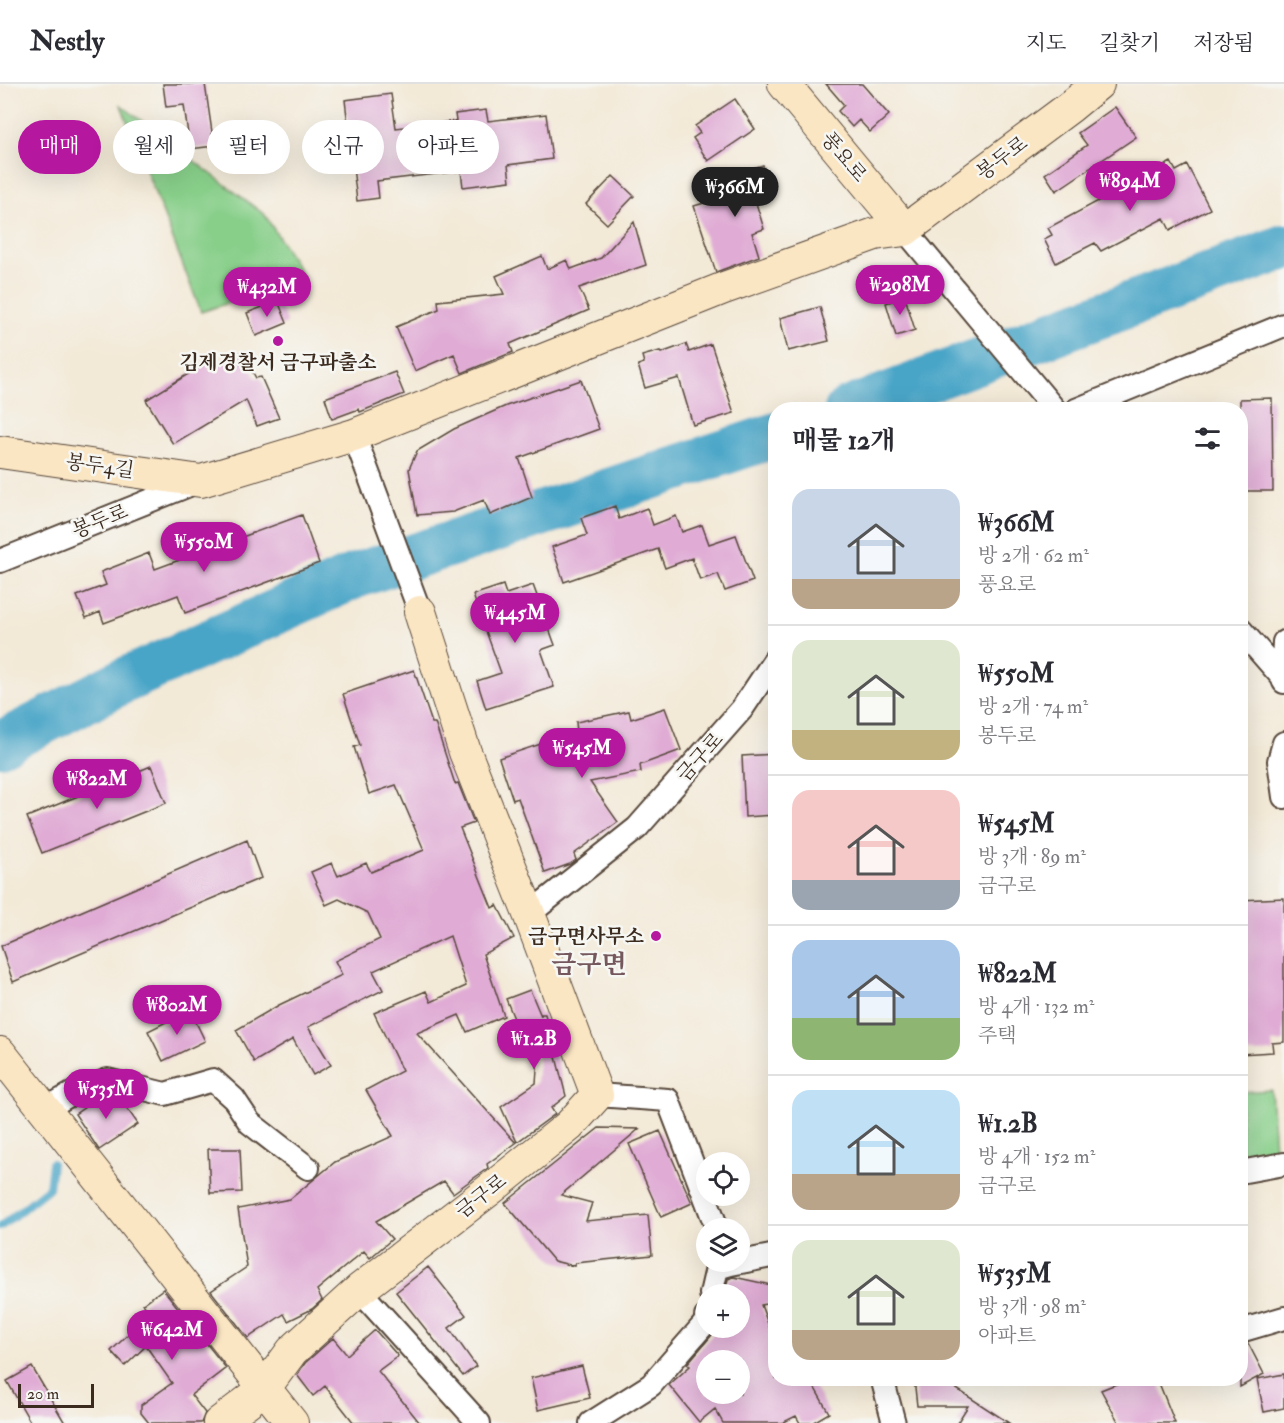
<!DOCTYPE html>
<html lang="ko">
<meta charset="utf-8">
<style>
body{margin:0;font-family:"IM FELL Double Pica","Noto Serif KR",serif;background:#f7f7f7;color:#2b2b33;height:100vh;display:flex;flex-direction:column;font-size:22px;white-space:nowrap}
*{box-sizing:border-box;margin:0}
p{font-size:20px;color:#7c7c81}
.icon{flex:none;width:33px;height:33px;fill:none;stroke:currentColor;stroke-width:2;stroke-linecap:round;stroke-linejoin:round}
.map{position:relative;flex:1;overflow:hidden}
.panel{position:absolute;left:768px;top:318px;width:480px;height:984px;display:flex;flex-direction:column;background:#fff;border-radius:24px;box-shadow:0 6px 24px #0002}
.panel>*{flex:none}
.guide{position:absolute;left:18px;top:36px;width:570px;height:54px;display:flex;gap:12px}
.fabs{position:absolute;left:696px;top:1068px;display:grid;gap:12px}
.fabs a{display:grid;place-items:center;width:54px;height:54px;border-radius:50%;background:#fff;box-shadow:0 6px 24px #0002;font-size:30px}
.scale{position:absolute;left:18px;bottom:15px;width:76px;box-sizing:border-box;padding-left:6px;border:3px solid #3b2a1e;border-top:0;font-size:16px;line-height:21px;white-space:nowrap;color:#3b2a1e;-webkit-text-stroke:4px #f6f6f2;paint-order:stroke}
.price{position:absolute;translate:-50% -51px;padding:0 14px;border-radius:21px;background:#b5179e;color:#fff;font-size:20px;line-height:39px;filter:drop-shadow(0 2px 3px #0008)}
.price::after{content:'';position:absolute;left:50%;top:36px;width:18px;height:14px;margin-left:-9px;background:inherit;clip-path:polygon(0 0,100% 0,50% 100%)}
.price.active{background:#222;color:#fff}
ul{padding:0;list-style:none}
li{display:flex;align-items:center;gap:18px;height:150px;padding:0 24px}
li+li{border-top:2px solid #e1e1e2}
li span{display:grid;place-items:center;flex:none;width:168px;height:120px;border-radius:18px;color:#555}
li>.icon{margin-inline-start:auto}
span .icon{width:72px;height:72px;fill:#fffc;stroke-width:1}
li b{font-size:26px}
h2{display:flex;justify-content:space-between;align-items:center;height:72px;padding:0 24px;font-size:26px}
.tag{padding:0 21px;border-radius:27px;background:#fff;box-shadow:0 6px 24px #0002;font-size:21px;line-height:54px}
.tag.active{background:#b5179e;color:#fff}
header{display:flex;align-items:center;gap:36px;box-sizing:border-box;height:84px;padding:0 30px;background:#fff;border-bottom:2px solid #e1e1e2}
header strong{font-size:28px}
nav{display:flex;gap:33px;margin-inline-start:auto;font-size:21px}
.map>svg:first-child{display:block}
.green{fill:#88cf8a;stroke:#627c54;stroke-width:1.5}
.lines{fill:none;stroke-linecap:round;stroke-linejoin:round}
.stream{stroke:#49a5c7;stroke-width:8}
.river{stroke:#49a5c7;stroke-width:46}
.building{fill:#e0acd5;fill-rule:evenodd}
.street-casing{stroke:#57473a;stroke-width:26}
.secondary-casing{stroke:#57473a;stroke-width:34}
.street{stroke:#fff;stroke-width:22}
.secondary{stroke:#fbe6c4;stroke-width:32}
.poi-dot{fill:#b5179e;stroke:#f6f6f2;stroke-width:2}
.labels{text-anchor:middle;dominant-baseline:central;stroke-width:5;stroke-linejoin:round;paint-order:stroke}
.street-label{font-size:20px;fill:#3b2a1e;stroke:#f6f6f2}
.poi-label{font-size:20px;font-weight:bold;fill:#3b2a1e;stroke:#f6f6f2}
.district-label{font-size:26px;font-weight:bold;fill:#75585e;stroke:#f6f6f2}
</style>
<header>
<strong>Nestly</strong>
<nav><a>지도</a><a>길찾기</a><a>저장됨</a></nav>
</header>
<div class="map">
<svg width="1284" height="1339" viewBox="0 0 1284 1339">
<rect width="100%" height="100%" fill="#f6f6f2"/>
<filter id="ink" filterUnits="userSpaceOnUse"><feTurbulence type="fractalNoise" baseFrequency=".0167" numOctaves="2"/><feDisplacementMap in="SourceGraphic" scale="12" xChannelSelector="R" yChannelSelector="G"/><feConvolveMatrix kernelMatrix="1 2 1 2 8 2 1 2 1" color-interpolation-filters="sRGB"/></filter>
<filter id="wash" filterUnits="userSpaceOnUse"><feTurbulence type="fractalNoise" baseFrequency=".008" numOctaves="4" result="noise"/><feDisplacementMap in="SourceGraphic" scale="24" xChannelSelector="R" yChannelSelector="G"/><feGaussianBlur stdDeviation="1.35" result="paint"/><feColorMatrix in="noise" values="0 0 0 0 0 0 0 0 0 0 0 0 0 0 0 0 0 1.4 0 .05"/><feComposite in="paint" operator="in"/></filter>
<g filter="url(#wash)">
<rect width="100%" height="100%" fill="#f3e9d7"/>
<path class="green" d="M 121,21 L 265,131 L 304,194 L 201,228 Z
M 1271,1006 L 1275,1065 L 1241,1068 L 1241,1008 Z"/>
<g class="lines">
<path class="stream" d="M 0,1143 L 49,1104 L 52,1079"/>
<path class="river" d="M 847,326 L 1284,163
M 0,660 L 121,598 L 355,492 L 776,351"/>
</g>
<g id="blocks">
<path class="building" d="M 163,0 L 205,0 L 214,62 L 190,65 L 184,21 L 166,23 Z
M 826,0 L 862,0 L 889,31 L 870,48 L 859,36 L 852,43 L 838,27 L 844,21 Z
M 391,10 L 396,44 L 456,37 L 455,30 L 486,26 L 488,37 L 546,30 L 552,75 L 508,81 L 510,97 L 463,103 L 461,87 L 377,97 L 379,114 L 357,117 L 345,16 Z
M 735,15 L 755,45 L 708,77 L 693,54 L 700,49 L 695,42 Z
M 1115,23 L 1136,53 L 1056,107 L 1045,90 L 1087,61 L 1078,49 Z
M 1171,78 L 1176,87 L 1187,81 L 1210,125 L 1170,146 L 1164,134 L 1101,167 L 1095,159 L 1056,179 L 1044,155 L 1052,151 L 1048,144 Z
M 763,81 L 773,114 L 756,119 L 764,145 L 752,149 L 759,172 L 716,188 L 694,122 L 731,111 L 720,94 Z
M 613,92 L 634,112 L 607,140 L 586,120 Z
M 634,138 L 646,181 L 579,204 L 589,226 L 510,260 L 513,268 L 462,289 L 454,270 L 415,287 L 396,243 L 439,225 L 438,217 L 504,210 L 496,192 L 542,172 L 547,185 L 567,176 L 571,185 L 601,174 Z
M 905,213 L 915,246 L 896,252 L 886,219 Z
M 278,217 L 287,239 L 256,252 L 247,229 Z
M 820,223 L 829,257 L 788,267 L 780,234 Z
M 686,260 L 689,268 L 711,260 L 734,329 L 693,341 L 679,294 L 645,304 L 638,281 L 644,279 L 642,272 L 660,267 L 661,269 Z
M 241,268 L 256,294 L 261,293 L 279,334 L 257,342 L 246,316 L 173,360 L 146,316 L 206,279 L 210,286 Z
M 395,288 L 404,310 L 360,328 L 359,325 L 332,335 L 325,314 Z
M 581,296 L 599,345 L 519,374 L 532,413 L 490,431 L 484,416 L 453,428 L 417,431 L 409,385 L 417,367 L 454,345 L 506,322 Z
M 1272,314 L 1273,407 L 1241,407 L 1240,315 Z
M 615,422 L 619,435 L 647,424 L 653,441 L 676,432 L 682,448 L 702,441 L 709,460 L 736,451 L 753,497 L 725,507 L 718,490 L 700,496 L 692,474 L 665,484 L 658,465 L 564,498 L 552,463 L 587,451 L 581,434 Z
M 302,431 L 319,479 L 185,529 L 178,511 L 104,539 L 100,528 L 86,534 L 77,512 L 106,501 L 101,488 L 149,469 L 155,485 Z
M 503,501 L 506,510 L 533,501 L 555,561 L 541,566 L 554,603 L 486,625 L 477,597 L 501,589 L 473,511 Z
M 414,586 L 432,639 L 435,639 L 455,700 L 458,699 L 474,739 L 460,744 L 492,824 L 497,821 L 514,854 L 483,870 L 504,932 L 467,948 L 459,931 L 417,949 L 516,1059 L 487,1080 L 488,1084 L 453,1109 L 444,1097 L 376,1137 L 392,1155 L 370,1174 L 364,1167 L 317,1206 L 322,1216 L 312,1225 L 288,1237 L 284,1230 L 248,1254 L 211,1207 L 247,1183 L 238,1125 L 290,1115 L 335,1078 L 393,1052 L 366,1006 L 402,987 L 374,929 L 426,907 L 431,918 L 466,902 L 450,852 L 373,887 L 383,906 L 308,943 L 331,981 L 313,991 L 293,955 L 254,978 L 236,946 L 279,921 L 342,891 L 335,877 L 380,855 L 368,829 L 339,815 L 326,821 L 311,788 L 332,779 L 338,792 L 366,779 L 371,788 L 424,766 L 396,701 L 369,710 L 354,663 L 360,661 L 343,610 Z
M 665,624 L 681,666 L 640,681 L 641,688 L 590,698 L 618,738 L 574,770 L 576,776 L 570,780 L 545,789 L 518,714 L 513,716 L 499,674 L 577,648 L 576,638 L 629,627 L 631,635 Z
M 776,670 L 776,731 L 745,733 L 742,672 Z
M 151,682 L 166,719 L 42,769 L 27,733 Z
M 247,756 L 261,794 L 13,898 L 1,862 Z
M 1284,814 L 1284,958 L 1272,959 L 1273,968 L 1240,970 L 1240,816 Z
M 530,906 L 541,932 L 541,930 L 545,930 L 566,1012 L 551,1024 L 555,1030 L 517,1058 L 501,1023 L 536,999 L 539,959 L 526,964 L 506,915 Z
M 190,926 L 205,957 L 163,977 L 148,947 Z
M 109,1010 L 119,1013 L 138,1040 L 99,1066 L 75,1030 L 100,1013 Z
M 599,1044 L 639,1045 L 561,1111 L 592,1119 L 586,1137 L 648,1131 L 652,1171 L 575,1179 L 574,1182 L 554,1177 L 505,1119 Z
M 660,1047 L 692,1119 L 661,1133 L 629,1060 Z
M 208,1065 L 240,1065 L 242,1108 L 210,1109 Z
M 428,1183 L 466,1231 L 449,1244 L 476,1282 L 463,1292 L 396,1208 Z
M 734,1193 L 776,1202 L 776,1218 L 761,1221 L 776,1261 L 776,1294 L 809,1294 L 829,1329 L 812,1339 L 800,1339 L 796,1332 L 782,1339 L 723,1339 L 715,1325 L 699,1338 L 669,1301 L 690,1282 L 687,1280 L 718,1244 L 740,1244 L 740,1210 L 725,1210 L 728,1195 ZM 706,1276 L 740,1276 L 740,1310 L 706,1310 Z
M 163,1205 L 226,1284 L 191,1311 L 205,1329 L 201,1339 L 149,1339 L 141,1329 L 141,1321 L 172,1299 L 146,1262 L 125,1282 L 111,1267 L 150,1229 L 143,1220 Z
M 375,1246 L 398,1272 L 378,1287 L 420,1339 L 354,1339 L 325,1302 L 313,1312 L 297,1291 L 305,1279 L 333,1254 L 347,1271 Z
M 1248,1259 L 1264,1290 L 1240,1303 L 1240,1260 Z
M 582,1282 L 590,1314 L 538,1326 L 531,1294 Z
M 32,1283 L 65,1339 L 31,1339 L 7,1297 Z
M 1284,1290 L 1284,1324 L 1264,1328 L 1257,1295 Z
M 914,1294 L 940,1294 L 1009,1339 L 957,1339 L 968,1322 L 917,1322 Z
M 1131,1294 L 1157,1294 L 1175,1339 L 1119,1339 L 1101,1306 Z"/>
</g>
</g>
<g filter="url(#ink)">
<use href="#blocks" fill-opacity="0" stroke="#57473a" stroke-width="1.5"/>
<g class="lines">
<defs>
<path id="street" d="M 905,146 L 1055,326
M 1076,326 L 1284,241
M 354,351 L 420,528
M 0,477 L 199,397
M 1240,545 L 1282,593
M 1284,558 L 1282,593 L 1284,598
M 1284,659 L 1279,677 L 1284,713
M 529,830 L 637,744 L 742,625 L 776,574
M 597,1011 L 668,1016 L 717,1144
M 45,1025 L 75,1008 L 108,996 L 165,1010 L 213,996 L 234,1015 L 250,1039 L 308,1084
M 1240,1088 L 1284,1080
M 730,1178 L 731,1180 L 776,1171
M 359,1206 L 479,1339
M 711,1210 L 717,1184 L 731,1180
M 1240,1247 L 1284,1234
M 882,1294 L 894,1339
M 591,1339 L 651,1301 L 706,1238 L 706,1233"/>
<path id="secondary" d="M 784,0 L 905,146
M 0,368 L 201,397 L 354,351 L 724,204 L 875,150 L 905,146 L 1070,23 L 1098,0
M 0,969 L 292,1339
M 219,1339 L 264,1305 L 292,1267 L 359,1206 L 493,1103 L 569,1042 L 597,1011 L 529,830 L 465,668 L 420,528"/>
</defs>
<use href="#street" class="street-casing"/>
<use href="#secondary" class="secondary-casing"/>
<use href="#street" class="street"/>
<use href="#secondary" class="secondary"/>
</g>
</g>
<g class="poi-dot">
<circle cx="278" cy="257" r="6"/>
<circle cx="656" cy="852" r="6"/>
</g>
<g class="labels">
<g class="street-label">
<text transform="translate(844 73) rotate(50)">풍요로</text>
<text transform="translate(1002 74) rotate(-37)">봉두로</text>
<text transform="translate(100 382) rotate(8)">봉두4길</text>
<text transform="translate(100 437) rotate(-22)">봉두로</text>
<text transform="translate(700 673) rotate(-48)">금구로</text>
<text transform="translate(481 1112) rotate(-38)">금구로</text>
</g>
<g class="poi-label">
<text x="278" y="278">김제경찰서 금구파출소</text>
<text x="644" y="852" text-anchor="end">금구면사무소</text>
</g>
<g class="district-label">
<text x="589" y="881">금구면</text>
</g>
</g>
</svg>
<div class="fabs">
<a><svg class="icon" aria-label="locate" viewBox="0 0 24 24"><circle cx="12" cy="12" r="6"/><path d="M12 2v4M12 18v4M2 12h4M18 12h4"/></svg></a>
<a><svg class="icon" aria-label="layers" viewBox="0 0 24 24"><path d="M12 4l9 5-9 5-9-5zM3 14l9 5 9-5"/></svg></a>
<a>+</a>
<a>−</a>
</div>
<div class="scale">20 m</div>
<b class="price" style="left:1130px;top:128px">₩894M</b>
<b class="price active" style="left:735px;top:134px">₩366M</b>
<b class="price" style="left:900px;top:232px">₩298M</b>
<b class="price" style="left:267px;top:234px">₩432M</b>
<b class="price" style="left:204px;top:489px">₩550M</b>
<b class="price" style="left:515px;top:560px">₩445M</b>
<b class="price" style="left:582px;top:695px">₩545M</b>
<b class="price" style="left:97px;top:726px">₩822M</b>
<b class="price" style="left:177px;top:952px">₩802M</b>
<b class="price" style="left:534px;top:986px">₩1.2B</b>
<b class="price" style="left:106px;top:1036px">₩535M</b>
<b class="price" style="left:172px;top:1277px">₩642M</b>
<div class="guide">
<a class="tag active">매매</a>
<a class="tag">월세</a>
<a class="tag">필터</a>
<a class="tag">신규</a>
<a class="tag">아파트</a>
</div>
<section class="panel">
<h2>매물 12개<svg class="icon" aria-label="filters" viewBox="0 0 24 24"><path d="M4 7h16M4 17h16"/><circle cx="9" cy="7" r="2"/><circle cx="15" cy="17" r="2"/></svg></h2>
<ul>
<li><span style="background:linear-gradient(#c9d6e8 75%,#b9a48a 0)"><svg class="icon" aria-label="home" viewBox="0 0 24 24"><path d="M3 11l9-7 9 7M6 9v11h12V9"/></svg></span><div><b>₩366M</b><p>방 2개 · 62 m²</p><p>풍요로</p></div></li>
<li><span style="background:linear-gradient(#dfe7d0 75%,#c2b280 0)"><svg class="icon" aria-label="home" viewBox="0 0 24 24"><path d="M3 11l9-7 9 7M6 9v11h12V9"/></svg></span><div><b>₩550M</b><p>방 2개 · 74 m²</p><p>봉두로</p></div></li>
<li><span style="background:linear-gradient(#f6c9c9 75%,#9aa5b1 0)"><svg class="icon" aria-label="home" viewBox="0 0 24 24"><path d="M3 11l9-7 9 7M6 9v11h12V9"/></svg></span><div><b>₩545M</b><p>방 3개 · 89 m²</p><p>금구로</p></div></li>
<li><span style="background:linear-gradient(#a9c7e8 65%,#8fb573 0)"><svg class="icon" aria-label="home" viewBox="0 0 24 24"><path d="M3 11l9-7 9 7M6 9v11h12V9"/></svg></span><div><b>₩822M</b><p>방 4개 · 132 m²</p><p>주택</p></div></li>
<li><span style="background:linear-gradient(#bfe0f5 70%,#b9a48a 0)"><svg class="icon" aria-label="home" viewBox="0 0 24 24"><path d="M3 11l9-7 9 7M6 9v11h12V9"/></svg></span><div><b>₩1.2B</b><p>방 4개 · 152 m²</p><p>금구로</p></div></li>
<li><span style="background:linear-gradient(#dfe7d0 75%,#b9a48a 0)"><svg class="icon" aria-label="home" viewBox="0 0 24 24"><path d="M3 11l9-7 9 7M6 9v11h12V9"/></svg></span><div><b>₩535M</b><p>방 3개 · 98 m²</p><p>아파트</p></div></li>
</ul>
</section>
</div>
